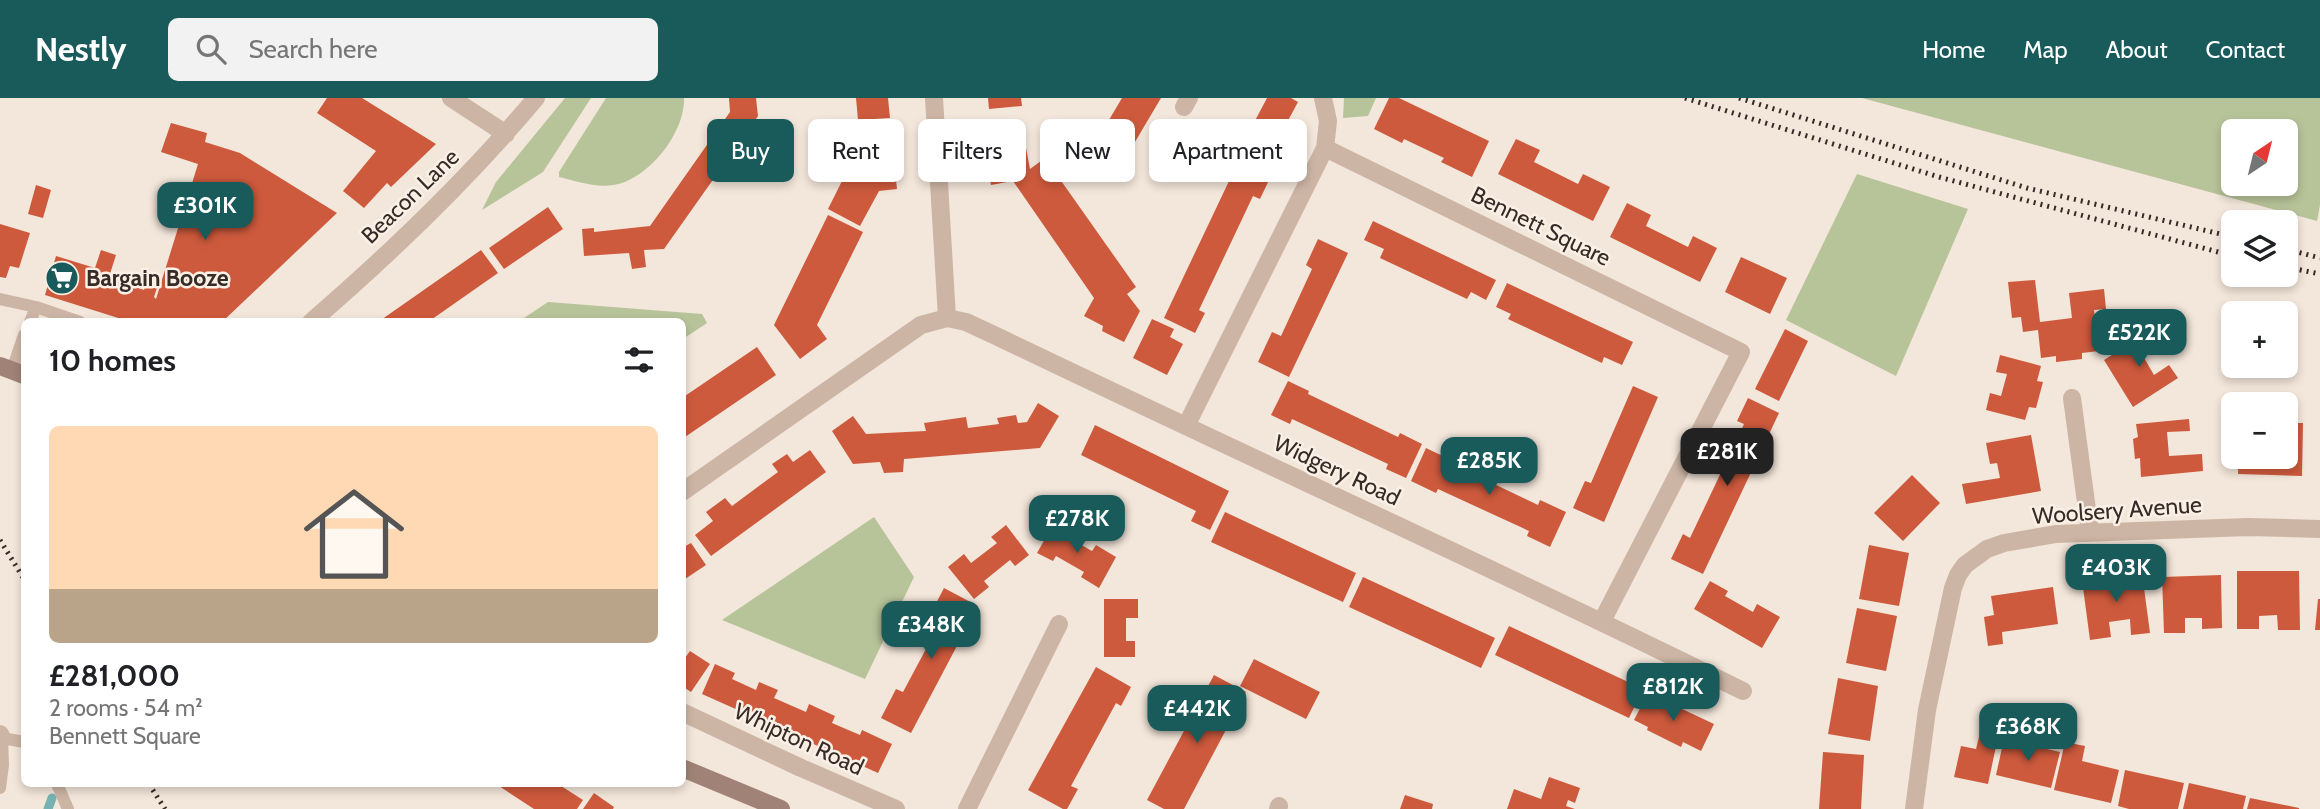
<!DOCTYPE html>
<meta charset="utf-8">
<style>
body{margin:0;font-family:Cabin,sans-serif;background:#f2f2f2;color:#202124;height:100vh;display:flex;flex-direction:column;font-size:26px;white-space:nowrap}
*{box-sizing:border-box;margin:0}
p{font-size:23px;color:#757577}
.icon{flex:none;width:38px;height:38px;fill:none;stroke:currentColor;stroke-width:2;stroke-linecap:round;stroke-linejoin:round}
.map{position:relative;flex:1;overflow:hidden}
.side{position:absolute;left:21px;top:220px;width:665px;height:469px;display:flex;flex-direction:column;background:#fff;border-radius:10px;box-shadow:0 4px 10px #0003}
.side>*{flex:none}
.hud{position:absolute;left:707px;top:21px;width:665px;height:63px;display:flex;gap:14px}
.needle{width:46px;rotate:35deg}
.tools{position:absolute;left:2221px;top:21px;display:grid;gap:14px}
.tools a{display:grid;place-items:center;width:77px;height:77px;border-radius:10px;background:#fff;box-shadow:0 4px 10px #0003;font-size:35px}
.price{position:absolute;translate:-50% -60px;padding:0 16px;border-radius:14px;background:#195a5b;color:#fff;font-size:23px;line-height:46px;filter:drop-shadow(0 2px 4px #0008)}
.price::after{content:'';position:absolute;left:50%;top:42px;width:21px;height:16px;margin-left:-10px;background:inherit;clip-path:polygon(0 0,100% 0,50% 100%)}
.price.selected{background:#222;color:#fff}
ul{padding:0;list-style:none}
li{display:grid;align-content:center;gap:14px;height:371px;padding:0 28px}
li+li{border-top:2px solid #e0e0e0}
li span{display:grid;place-items:center;height:217px;border-radius:10px;color:#555}
li>.icon{margin-inline-start:auto}
span .icon{width:126px;height:126px;fill:#fffc;stroke-width:1}
li b{font-size:30px}
h2{display:flex;justify-content:space-between;align-items:center;height:84px;padding:0 28px;font-size:30px}
.pill{padding:0 24px;border-radius:10px;background:#fff;box-shadow:0 4px 10px #0003;font-size:24px;line-height:63px}
.pill.selected{background:#195a5b;color:#fff}
header{display:flex;align-items:center;gap:42px;box-sizing:border-box;height:98px;padding:0 35px;background:#195a5b;color:#fff}
header strong{font-size:33px}
nav{display:flex;gap:38px;margin-inline-start:auto;font-size:24px}
.search{width:490px;height:63px;background:#f2f2f2;display:flex;align-items:center;gap:18px;box-sizing:border-box;padding:0 24px;border-radius:10px;color:#757577;font-size:26px}
.map>svg:first-child{display:block}
.green{fill:#b7c399;fill-rule:evenodd}
.lines{fill:none;stroke-linecap:round;stroke-linejoin:round}
.stream{stroke:#77b2b2;stroke-width:9}
.building{fill:#ce5a3d}
.service{stroke:#ccb5a5;stroke-width:12}
.pedestrian{stroke:#ccb5a5;stroke-width:18}
.minor{stroke:#ccb5a5;stroke-width:18}
.secondary{stroke:#a08376;stroke-width:18}
.rail{stroke:#372b27;stroke-width:5;stroke-dasharray:2 5;stroke-linecap:butt}
.labels{text-anchor:middle;dominant-baseline:central;stroke-width:5;stroke-linejoin:round;paint-order:stroke}
.street-label{font-size:23px;fill:#372b27;stroke:#fbf0e6}
.poi-label{font-size:23px;font-weight:bold;fill:#372b27;stroke:#fbf0e6;text-anchor:start}
</style>
<header>
<strong>Nestly</strong>
<div class="search"><svg class="icon" aria-label="search" viewBox="0 0 24 24"><circle cx="10" cy="10" r="6"/><path d="M15 15l6 6"/></svg>Search here</div>
<nav><a>Home</a><a>Map</a><a>About</a><a>Contact</a></nav>
</header>
<div class="map">
<svg width="2320" height="711" viewBox="0 0 2320 711">
<rect width="100%" height="100%" fill="#f3e6da"/>
<path class="green" d="M 565,0 L 591,0 L 543,74 L 482,112 L 496,84 Z
M 606,0 L 684,0 C 685,35 648,82 613,87 C 595,90 576,83 559,79 L 559,74 Z
M 1344,0 L 1376,0 L 1368,18 L 1343,20 Z
M 1862,0 L 2320,0 L 2320,107 L 2317,123 ZM 2286,33 L 2286,86 L 2233,86 L 2233,33 Z
M 1857,76 L 1968,111 L 1896,278 L 1786,222 Z
M 548,204 L 702,216 L 707,225 L 683,241 L 682,224 L 518,224 Z
M 874,419 L 914,479 L 865,581 L 722,522 Z"/>
<g class="lines">
<path class="stream" d="M 48,711 L 52,700"/>
</g>
<path class="building" d="M 327,0 L 362,0 L 436,46 L 391,89 L 387,85 L 364,110 L 343,93 L 376,53 L 317,15 Z
M 729,0 L 756,0 L 758,18 L 664,151 L 644,152 L 646,169 L 632,171 L 629,155 L 584,158 L 582,131 L 594,130 L 594,134 L 650,128 L 730,14 Z
M 856,0 L 888,0 L 890,20 L 858,22 Z
M 988,0 L 1021,0 L 1022,8 L 989,11 Z
M 1122,0 L 1161,0 L 1132,49 L 1103,32 Z
M 1267,0 L 1291,0 L 1298,4 L 1264,67 L 1239,53 Z
M 1389,0 L 1399,0 L 1489,43 L 1472,79 L 1441,64 L 1444,60 L 1404,41 L 1402,45 L 1374,31 Z
M 171,25 L 207,35 L 205,44 L 240,55 L 337,115 L 222,224 L 131,224 L 45,197 L 56,158 L 95,170 L 101,152 L 116,157 L 109,179 L 144,192 L 150,174 L 161,178 L 154,199 L 156,201 L 198,66 L 161,54 Z
M 1023,34 L 1030,71 L 1045,60 L 1136,189 L 1127,196 L 1140,213 L 1124,244 L 1102,233 L 1103,228 L 1084,218 L 1094,200 L 1013,83 L 991,87 L 983,41 Z
M 1516,41 L 1540,52 L 1534,64 L 1578,86 L 1583,76 L 1610,89 L 1593,123 L 1498,76 Z
M 893,55 L 897,91 L 879,93 L 860,128 L 828,111 L 854,59 Z
M 1239,62 L 1271,78 L 1260,101 L 1253,98 L 1199,212 L 1205,215 L 1195,235 L 1164,220 Z
M 36,87 L 51,92 L 43,120 L 28,116 Z
M 1627,105 L 1651,117 L 1646,128 L 1688,149 L 1693,138 L 1717,150 L 1700,184 L 1610,139 Z
M 548,109 L 563,131 L 504,171 L 489,150 Z
M 828,117 L 863,134 L 817,227 L 827,241 L 800,261 L 774,227 Z
M 1373,123 L 1496,182 L 1486,202 L 1471,194 L 1467,201 L 1380,160 L 1384,151 L 1364,142 Z
M 0,126 L 30,135 L 19,170 L 10,168 L 6,180 L 0,179 Z
M 1318,141 L 1348,155 L 1289,279 L 1258,264 L 1272,234 L 1281,238 L 1312,171 L 1306,167 Z
M 481,152 L 498,175 L 428,224 L 378,224 Z
M 1741,159 L 1787,180 L 1770,216 L 1725,194 Z
M 2035,182 L 2040,224 L 2072,220 L 2069,195 L 2104,191 L 2106,211 L 2094,212 L 2099,253 L 2082,255 L 2082,261 L 2056,264 L 2056,258 L 2041,260 L 2038,232 L 2023,234 L 2021,219 L 2012,220 L 2008,184 Z
M 1507,185 L 1633,244 L 1622,267 L 1604,259 L 1602,265 L 1508,221 L 1511,216 L 1496,209 Z
M 1152,221 L 1174,231 L 1170,239 L 1183,246 L 1167,277 L 1133,260 Z
M 1785,231 L 1808,243 L 1779,303 L 1755,291 Z
M 2153,231 L 2163,246 L 2143,258 L 2154,277 L 2169,267 L 2178,280 L 2133,309 L 2104,262 Z
M 757,249 L 776,277 L 682,341 L 682,300 Z
M 2000,257 L 2041,268 L 2037,283 L 2043,284 L 2036,310 L 2029,309 L 2025,322 L 1986,312 L 1990,295 L 2001,298 L 2007,276 L 1996,274 Z
M 1288,283 L 1309,293 L 1308,296 L 1398,339 L 1400,335 L 1422,346 L 1406,380 L 1386,371 L 1388,366 L 1292,321 L 1290,326 L 1271,317 Z
M 1633,288 L 1658,299 L 1604,424 L 1573,410 L 1585,383 L 1591,385 Z
M 1748,300 L 1779,315 L 1703,476 L 1671,461 L 1683,436 L 1690,440 L 1744,326 L 1737,323 Z
M 1038,305 L 1059,318 L 1040,350 L 904,361 L 903,374 L 884,375 L 880,364 L 853,366 L 832,333 L 853,318 L 866,336 L 926,333 L 924,325 L 966,319 L 968,330 L 999,326 L 997,320 L 1016,317 L 1018,325 L 1027,324 Z
M 2189,321 L 2190,333 L 2167,334 L 2169,358 L 2202,356 L 2203,373 L 2141,379 L 2140,360 L 2135,361 L 2133,341 L 2138,339 L 2136,326 Z
M 2286,325 L 2303,325 L 2302,378 L 2238,376 L 2238,359 L 2286,359 Z
M 1095,327 L 1229,393 L 1210,432 L 1191,423 L 1196,413 L 1081,357 Z
M 2031,337 L 2041,393 L 1966,406 L 1962,386 L 2000,380 L 1997,365 L 1990,366 L 1986,345 Z
M 1426,350 L 1451,362 L 1450,365 L 1538,407 L 1540,402 L 1566,414 L 1550,449 L 1527,438 L 1529,433 L 1438,391 L 1436,395 L 1411,383 Z
M 810,352 L 826,374 L 711,458 L 695,437 L 713,423 L 706,414 L 725,400 L 732,408 L 778,374 L 772,366 L 787,356 L 793,364 Z
M 1912,377 L 1940,405 L 1903,443 L 1874,415 Z
M 1225,414 L 1356,475 L 1343,504 L 1211,444 Z
M 1055,423 L 1073,434 L 1069,440 L 1092,453 L 1096,447 L 1116,459 L 1099,490 L 1081,479 L 1084,474 L 1056,458 L 1053,463 L 1037,455 Z
M 1006,427 L 1029,457 L 1015,468 L 1010,462 L 984,483 L 989,489 L 974,501 L 948,469 L 964,456 L 971,465 L 997,445 L 991,439 Z
M 691,445 L 706,467 L 682,483 L 682,450 Z
M 1869,447 L 1909,455 L 1899,508 L 1859,501 Z
M 2237,473 L 2299,473 L 2300,532 L 2278,532 L 2277,517 L 2259,518 L 2259,531 L 2237,531 Z
M 2142,475 L 2150,535 L 2131,537 L 2130,521 L 2109,524 L 2111,539 L 2090,542 L 2082,482 Z
M 2221,477 L 2222,530 L 2202,531 L 2202,520 L 2185,520 L 2185,535 L 2164,535 L 2162,479 Z
M 1363,479 L 1495,540 L 1481,570 L 1349,509 Z
M 1710,483 L 1728,493 L 1725,498 L 1753,514 L 1757,506 L 1780,519 L 1762,550 L 1694,511 Z
M 2053,489 L 2058,526 L 2002,534 L 2003,546 L 1988,548 L 1984,519 L 1994,517 L 1991,498 Z
M 944,490 L 978,508 L 911,635 L 881,620 L 896,591 L 903,594 L 942,521 L 931,515 Z
M 1104,501 L 1138,501 L 1138,520 L 1126,520 L 1126,543 L 1135,543 L 1135,559 L 1104,559 Z
M 2318,501 L 2320,501 L 2320,532 L 2315,532 Z
M 1857,510 L 1897,518 L 1886,573 L 1846,565 Z
M 1509,528 L 1643,591 L 1629,620 L 1495,557 Z
M 690,553 L 710,566 L 691,594 L 682,588 L 682,559 L 685,560 Z
M 1254,561 L 1320,594 L 1306,621 L 1240,588 Z
M 715,566 L 735,575 L 732,581 L 756,592 L 759,584 L 778,592 L 774,600 L 806,614 L 809,606 L 835,618 L 832,625 L 860,637 L 862,632 L 892,646 L 878,675 L 702,596 Z
M 1096,569 L 1131,589 L 1121,608 L 1116,605 L 1071,688 L 1078,691 L 1067,711 L 1063,711 L 1028,692 Z
M 1214,577 L 1246,594 L 1184,711 L 1164,711 L 1147,702 Z
M 1838,580 L 1878,588 L 1870,643 L 1828,636 Z
M 1648,595 L 1714,626 L 1701,653 L 1683,644 L 1681,649 L 1647,632 L 1648,629 L 1634,622 Z
M 1980,635 L 1998,639 L 1988,686 L 1954,679 L 1961,648 L 1976,651 Z
M 2004,641 L 2060,654 L 2051,690 L 1996,677 Z
M 2065,644 L 2085,648 L 2082,663 L 2119,672 L 2111,705 L 2054,692 Z
M 1823,654 L 1864,657 L 1861,711 L 1819,711 Z
M 2125,672 L 2184,685 L 2178,711 L 2129,711 L 2118,708 Z
M 1549,679 L 1580,690 L 1575,705 L 1568,702 L 1566,708 L 1575,711 L 1507,711 L 1514,691 L 1541,701 Z
M 2189,685 L 2246,698 L 2243,711 L 2183,711 Z
M 496,686 L 558,686 L 583,702 L 577,711 L 534,711 Z
M 594,695 L 614,709 L 613,711 L 583,711 Z
M 1405,697 L 1433,706 L 1432,711 L 1400,711 Z
M 2250,700 L 2299,710 L 2299,711 L 2247,711 Z"/>
<g class="lines">
<path class="service" d="M 0,201 L 36,209 L 80,224
M 30,224 L 36,209
M 12,272 L 24,237
M 57,686 L 68,711
M 0,690 L 3,667 L 2,640 L 24,644"/>
<path class="pedestrian" d="M 682,614 L 799,669"/>
<path class="minor" d="M 451,0 L 506,36
M 934,0 L 947,220
M 1323,0 L 1328,23 L 1325,50
M 1184,9 L 1189,0
M 311,224 C 391,155 468,81 536,0
M 2072,300 L 2090,434
M 1186,328 L 1325,50 L 1741,254 L 1602,523
M 682,394 L 921,227 L 947,220 L 966,224 L 994,237 C 1243,357 1495,470 1743,593
M 0,636 L 2,640
M 799,669 L 896,711
M 967,711 L 1059,526
M 1278,711 L 1279,708
M 1914,711 L 1927,612 L 1953,490 L 1958,477 L 1965,467 L 1987,451 L 2004,445 L 2056,436 L 2248,429 L 2320,431"/>
<path class="secondary" d="M 0,268 L 24,277
M 682,670 L 781,711"/>
<path class="rail" d="M 1685,0 L 1939,79 L 2233,158
M 1739,0 L 2027,90 L 2233,139
M 2286,151 L 2320,160
M 2286,169 L 2320,176
M 0,442 L 24,481
M 149,686 L 165,711"/>
</g>
<defs>
<symbol id="supermarket-disc" viewBox="-11 -11 22 22"><circle r="9.5" fill="#195a5b" stroke="#fbf0e6"/><path d="M-6-5.5h2.5l.6 2H6L4.5 2H-2.5L-4.4-4H-6ZM-1.5 3.2a1.3 1.3 0 1 0 .1 0ZM3 3.2a1.3 1.3 0 1 0 .1 0Z" fill="#fff"/></symbol>
</defs>
<g fill-rule="evenodd">
<use href="#supermarket-disc" x="43" y="161" width="38" height="38"/>
</g>
<g class="labels">
<g class="street-label">
<text transform="translate(410 98) rotate(-44)">Beacon Lane</text>
<text transform="translate(1541 128) rotate(26)">Bennett Square</text>
<text transform="translate(1337 372) rotate(25)">Widgery Road</text>
<text transform="translate(2117 412) rotate(-4)">Woolsery Avenue</text>
<text transform="translate(799 641) rotate(25)">Whipton Road</text>
</g>
<g class="poi-label">
<text x="86" y="180">Bargain Booze</text>
</g>
</g>
</svg>
<div class="tools">
<a><svg class="needle" viewBox="-14 -14 28 28"><path d="M0-13l5 13h-10z" fill="#e53935"/><path d="M0 13l5-13h-10z" fill="#757577"/></svg></a>
<a><svg class="icon" aria-label="layers" viewBox="0 0 24 24"><path d="M12 4l9 5-9 5-9-5zM3 14l9 5 9-5"/></svg></a>
<a>+</a>
<a>−</a>
</div>
<b class="price" style="left:205px;top:144px">£301K</b>
<b class="price" style="left:2139px;top:271px">£522K</b>
<b class="price selected" style="left:1727px;top:390px">£281K</b>
<b class="price" style="left:1489px;top:399px">£285K</b>
<b class="price" style="left:1077px;top:457px">£278K</b>
<b class="price" style="left:2116px;top:506px">£403K</b>
<b class="price" style="left:931px;top:563px">£348K</b>
<b class="price" style="left:1673px;top:625px">£812K</b>
<b class="price" style="left:1197px;top:647px">£442K</b>
<b class="price" style="left:2028px;top:665px">£368K</b>
<div class="hud">
<a class="pill selected">Buy</a>
<a class="pill">Rent</a>
<a class="pill">Filters</a>
<a class="pill">New</a>
<a class="pill">Apartment</a>
</div>
<section class="side">
<h2>10 homes<svg class="icon" aria-label="filters" viewBox="0 0 24 24"><path d="M4 7h16M4 17h16"/><circle cx="9" cy="7" r="2"/><circle cx="15" cy="17" r="2"/></svg></h2>
<ul>
<li><span style="background:linear-gradient(#ffd9b3 75%,#b9a48a 0)"><svg class="icon" aria-label="home" viewBox="0 0 24 24"><path d="M3 11l9-7 9 7M6 9v11h12V9"/></svg></span><div><b>£281,000</b><p>2 rooms · 54 m²</p><p>Bennett Square</p></div></li>
</ul>
</section>
</div>
